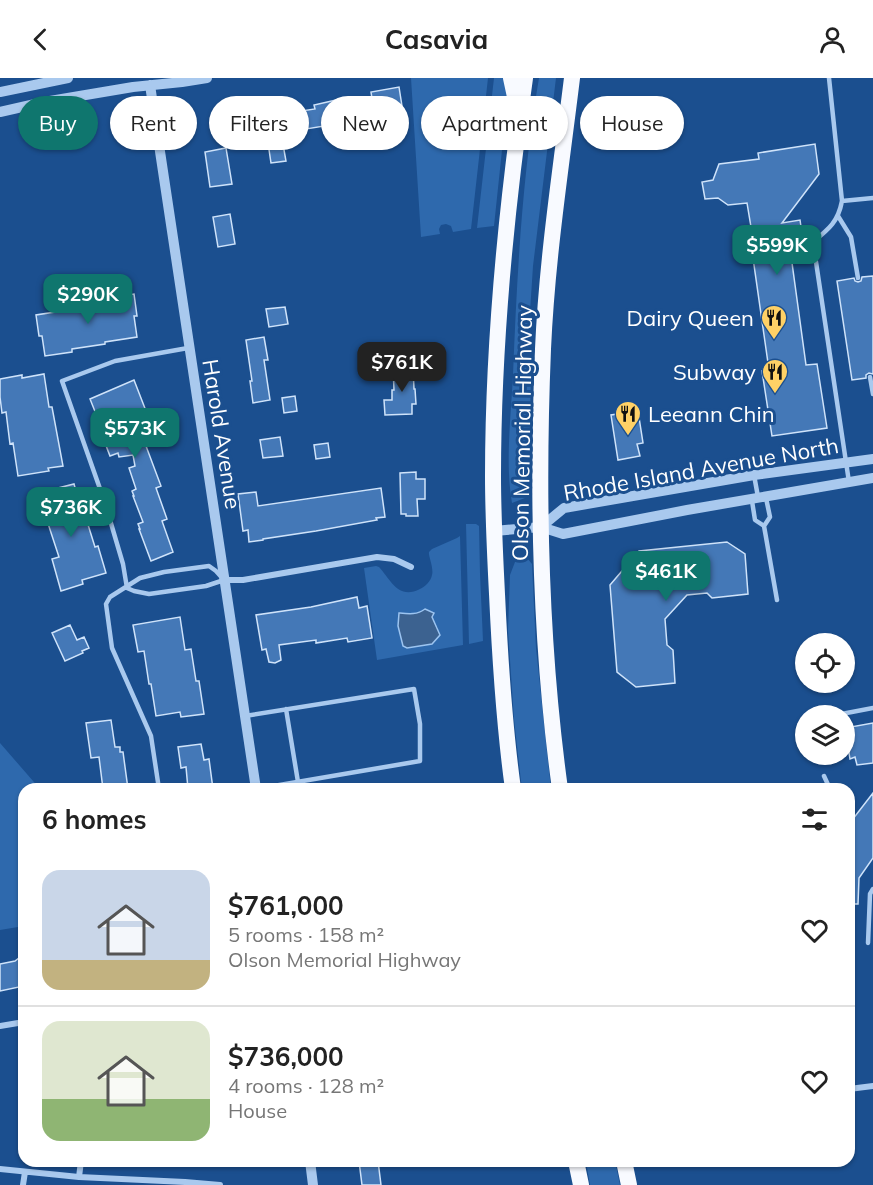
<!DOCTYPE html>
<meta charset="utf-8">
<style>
body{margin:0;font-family:Mulish,sans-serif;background:#f2f2f2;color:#222;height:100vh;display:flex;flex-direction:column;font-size:22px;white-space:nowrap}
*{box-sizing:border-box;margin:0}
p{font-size:20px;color:#767676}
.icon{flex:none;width:33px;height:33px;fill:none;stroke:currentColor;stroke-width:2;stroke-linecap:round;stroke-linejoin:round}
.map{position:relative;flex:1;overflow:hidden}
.details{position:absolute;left:18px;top:705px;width:837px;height:384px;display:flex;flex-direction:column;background:#fff;border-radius:18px;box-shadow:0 2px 4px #0004}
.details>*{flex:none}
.top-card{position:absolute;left:18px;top:18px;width:837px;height:54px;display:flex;gap:12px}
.controls{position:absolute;left:795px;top:555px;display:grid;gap:12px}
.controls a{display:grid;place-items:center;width:60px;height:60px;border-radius:50%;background:#fff;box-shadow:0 2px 4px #0004;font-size:30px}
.price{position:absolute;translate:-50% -51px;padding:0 14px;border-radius:12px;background:#0f766e;color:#fff;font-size:20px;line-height:39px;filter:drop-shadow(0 2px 3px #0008)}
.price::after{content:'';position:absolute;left:50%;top:36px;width:18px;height:14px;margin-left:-9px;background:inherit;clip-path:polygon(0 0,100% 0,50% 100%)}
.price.current{background:#222;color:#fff}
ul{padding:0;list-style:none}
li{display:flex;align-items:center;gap:18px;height:150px;padding:0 24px}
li+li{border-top:2px solid #e0e0e0}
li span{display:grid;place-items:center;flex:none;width:168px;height:120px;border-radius:18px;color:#555}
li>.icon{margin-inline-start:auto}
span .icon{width:72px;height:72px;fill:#fffc;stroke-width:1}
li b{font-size:26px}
h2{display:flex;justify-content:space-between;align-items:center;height:72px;padding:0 24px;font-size:26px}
.pill{padding:0 21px;border-radius:27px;background:#fff;box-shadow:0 2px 4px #0004;font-size:21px;line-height:54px}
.pill.current{background:#0f766e;color:#fff}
header{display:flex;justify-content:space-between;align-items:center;height:78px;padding:0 24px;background:#fff;font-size:27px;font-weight:700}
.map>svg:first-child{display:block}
.green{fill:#2e69ad;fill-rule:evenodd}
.water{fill:#3c6290;stroke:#9cc4f0;stroke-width:1.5}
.building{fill:#4478b7;stroke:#cfe3fa;stroke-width:1.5}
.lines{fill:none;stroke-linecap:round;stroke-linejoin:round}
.service{stroke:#a9c9ee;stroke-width:4.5}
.minor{stroke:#a9c9ee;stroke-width:6}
.tertiary{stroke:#a9c9ee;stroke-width:10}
.trunk{stroke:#f8faff;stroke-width:16}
.labels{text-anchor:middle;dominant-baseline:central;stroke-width:6;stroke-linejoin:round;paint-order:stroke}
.poi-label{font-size:22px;fill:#fff;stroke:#1b4f8f;text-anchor:end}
.street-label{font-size:22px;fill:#fff;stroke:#1b4f8f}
</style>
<header><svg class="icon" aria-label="back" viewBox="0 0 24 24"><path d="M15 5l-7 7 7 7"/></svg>Casavia<svg class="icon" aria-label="person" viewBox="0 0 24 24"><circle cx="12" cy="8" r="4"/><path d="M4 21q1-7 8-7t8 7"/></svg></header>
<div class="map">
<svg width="873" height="1107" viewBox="0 0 873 1107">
<rect width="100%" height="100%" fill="#1b4f8f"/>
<path class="green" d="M 411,0 L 488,0 L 471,151 L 453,154 L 451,148 L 446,146 L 441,147 L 439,151 L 440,156 L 421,159 Z
M 494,0 L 504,0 L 508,15 L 494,148 L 477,150 Z
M 539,0 L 556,0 L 533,188 L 530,234 L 531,291 L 529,397 L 530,418 L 512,425 C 505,387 511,337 513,297 C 517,197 522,99 539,0 Z
M 466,446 L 476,446 L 479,448 L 480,496 L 483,563 L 469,566 Z
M 460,458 L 463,567 L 377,582 L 364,490 L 376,488 L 379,489 C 391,502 398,522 420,511 C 425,509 431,503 432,497 C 434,490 428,477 429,474 C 430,473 431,472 432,471 L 457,460 ZM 399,535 C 412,537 420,535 432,539 L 434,546 L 438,550 L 432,566 L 407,570 Z
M 523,477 L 527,480 L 532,486 L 536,570 L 551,711 L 522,711 L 521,703 L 514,641 L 508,552 L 510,497 L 515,484 Z
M 0,665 L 40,711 L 24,711 L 24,848 L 0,852 Z
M 586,1083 L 615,1083 L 620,1107 L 590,1107 Z"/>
<path class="water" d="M 425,531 L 434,535 L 432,539 L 440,557 L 432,566 L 407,570 L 403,568 L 398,548 L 399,535 C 409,536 417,537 425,531 Z"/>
<path class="building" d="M 399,9 L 402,28 L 389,30 L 391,42 L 376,45 L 371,14 Z
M 345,20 L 349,44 L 281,55 L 286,83 L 271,85 L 267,58 L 247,61 L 244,39 L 282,33 L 282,36 L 315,31 L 314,27 Z
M 815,66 L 819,96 L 782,145 L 800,142 L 803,162 L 789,163 L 806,287 L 817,286 L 827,350 L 772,358 L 762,293 L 769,292 L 751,166 L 748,166 L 747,150 L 751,149 L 747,125 L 728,127 L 718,120 L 705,121 L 702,104 L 713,102 L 719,86 L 759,81 L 758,75 Z
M 226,70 L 232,106 L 210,109 L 205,74 Z
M 230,136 L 235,166 L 218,169 L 213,139 Z
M 873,198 L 873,296 L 869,295 L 866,297 L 866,300 L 852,302 L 837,203 L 854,200 L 855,203 L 858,204 L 861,203 L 862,199 Z
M 134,216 L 137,238 L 134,238 L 137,259 L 105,264 L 105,266 L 72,271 L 72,274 L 45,278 L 42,258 L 39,258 L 36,237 L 68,232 L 68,229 L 101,224 L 101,221 Z
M 285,229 L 288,246 L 269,249 L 266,231 Z
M 264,259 L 268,282 L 264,282 L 270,322 L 253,325 L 250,303 L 252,303 L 246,262 Z
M 393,289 L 413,289 L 414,311 L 415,311 L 416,326 L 412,326 L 412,336 L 385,337 L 384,322 L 392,322 L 392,312 L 394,312 Z
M 44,296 L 49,329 L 52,329 L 63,388 L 48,390 L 49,393 L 18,398 L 13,365 L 10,366 L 6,334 L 2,335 L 0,319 L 0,301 L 22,297 L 22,300 Z
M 134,302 L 146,333 L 143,334 L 155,365 L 146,368 L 161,408 L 156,410 L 167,441 L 162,443 L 173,474 L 151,483 L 139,451 L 140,451 L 138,446 L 143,444 L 133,418 L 134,418 L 132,413 L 136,411 L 129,390 L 135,388 L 133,377 L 119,379 L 118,375 L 110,378 L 100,352 L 102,351 L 90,321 Z
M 295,318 L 297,333 L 284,335 L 282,320 Z
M 638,333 L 643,365 L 637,366 L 640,378 L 618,382 L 611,337 Z
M 280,359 L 283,378 L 263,380 L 260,362 Z
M 328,365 L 330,379 L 316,381 L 314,367 Z
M 416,394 L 416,401 L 425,401 L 425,421 L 417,421 L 418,438 L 406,438 L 406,436 L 401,436 L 400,395 Z
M 74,406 L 83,438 L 85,437 L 95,469 L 98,468 L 106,495 L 82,502 L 83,506 L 61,513 L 52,481 L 59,479 L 38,415 Z
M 381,410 L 385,439 L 376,440 L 377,442 L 316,453 L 263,461 L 263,462 L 249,464 L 248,452 L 243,453 L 238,416 L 256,414 L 258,428 Z
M 727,464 L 745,476 L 748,516 L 712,520 L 707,515 L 687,517 L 665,541 L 667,567 L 673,572 L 675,605 L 636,609 L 617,594 L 610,507 L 639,473 Z
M 357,519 L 359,530 L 367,528 L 372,560 L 348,564 L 347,560 L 316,565 L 316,562 L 279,567 L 281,582 L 275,585 L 269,584 L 266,571 L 262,572 L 256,537 L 311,529 Z
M 180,539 L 185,572 L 191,571 L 196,603 L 199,603 L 204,636 L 181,639 L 180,634 L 156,638 L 151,606 L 149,606 L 144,573 L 138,574 L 133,547 Z
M 70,547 L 77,562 L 84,559 L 89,570 L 82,573 L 83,575 L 65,583 L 52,555 Z
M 111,642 L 115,669 L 120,669 L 120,674 L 123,674 L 128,711 L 103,711 L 99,679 L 91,680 L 86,645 Z
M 873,645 L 873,685 L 857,687 L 855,679 L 850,681 L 845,650 Z
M 201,666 L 204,682 L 209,681 L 213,711 L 188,711 L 186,689 L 181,690 L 178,669 Z
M 873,715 L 873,780 L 859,800 L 858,826 L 849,826 L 849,746 Z
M 24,876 L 24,908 L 0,913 L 0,886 L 15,883 Z
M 359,1083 L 378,1083 L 381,1107 L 362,1107 Z"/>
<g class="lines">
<path class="service" d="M 829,0 L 842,123 C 838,144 829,151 813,164 L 849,404
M 842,123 L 873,120
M 838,138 L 851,159 L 858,200
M 870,299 L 873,316
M 754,397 L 758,419
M 766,420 L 770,439 L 764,448 L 777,522
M 752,423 L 755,442 L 764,448
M 127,510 L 134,513 L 149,516 L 206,508 L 224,502 L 216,493 L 209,488 L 164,494 L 140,500 L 110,519 L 106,526 L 112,570 L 151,658 L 159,711
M 127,510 L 123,486 L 105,425 L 62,303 L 115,283 L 188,270
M 286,631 L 298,704
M 245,638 L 414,611 L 420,646 L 420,683 L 256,711
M 831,638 L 873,630
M 804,642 L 806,642
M 824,698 L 830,711
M 868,865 L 870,816 L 873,811"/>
<path class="minor" d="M 224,502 L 243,502 L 377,479 L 394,481 L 411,489
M 0,948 L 24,944
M 849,1011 L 873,1008
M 0,1091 L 79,1099 L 185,1104 L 220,1107
M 79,1099 L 81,1083
M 23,1107 L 25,1094"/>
<path class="tertiary" d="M 150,7 L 256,711
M 0,14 L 68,0
M 0,34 L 44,24 L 133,9 L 182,4 L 207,0
M 541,449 L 564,430 L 754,397 L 873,381
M 494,453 L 541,449 L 563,456 L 687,432 L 873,400
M 310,1083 L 313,1107"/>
<path class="trunk" d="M 511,0 L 517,28
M 513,711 C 504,646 500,581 497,516 C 495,477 493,438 493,398 C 493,265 506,132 525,0
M 560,711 C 540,566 537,417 543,271 C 547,180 561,90 572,0
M 576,1083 L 581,1107
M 624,1083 L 629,1107"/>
</g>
<defs>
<symbol id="restaurant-pin" viewBox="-11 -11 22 30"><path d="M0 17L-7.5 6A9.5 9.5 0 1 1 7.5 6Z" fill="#ffd166" stroke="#1b4f8f"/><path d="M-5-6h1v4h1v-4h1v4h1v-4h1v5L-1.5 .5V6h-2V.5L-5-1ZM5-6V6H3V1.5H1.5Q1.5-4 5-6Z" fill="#111"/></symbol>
</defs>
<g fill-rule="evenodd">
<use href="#restaurant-pin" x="759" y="225" width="30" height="40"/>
<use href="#restaurant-pin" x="760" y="279" width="30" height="40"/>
<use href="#restaurant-pin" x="613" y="321" width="30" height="40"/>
</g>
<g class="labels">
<g class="poi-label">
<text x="754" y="240">Dairy Queen</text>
<text x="756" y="294">Subway</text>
<text x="648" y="336" text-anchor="start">Leeann Chin</text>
</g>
<g class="street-label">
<text transform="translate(522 355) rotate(-89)">Olson Memorial Highway</text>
<text transform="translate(222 356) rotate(81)">Harold Avenue</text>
<text transform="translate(701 391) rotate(-10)">Rhode Island Avenue North</text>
</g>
</g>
</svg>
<div class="controls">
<a><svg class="icon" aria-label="locate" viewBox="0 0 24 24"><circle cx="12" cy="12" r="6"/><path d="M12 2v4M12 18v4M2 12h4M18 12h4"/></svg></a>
<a><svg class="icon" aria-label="layers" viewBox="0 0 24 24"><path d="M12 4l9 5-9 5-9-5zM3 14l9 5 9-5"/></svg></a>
</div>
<b class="price" style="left:777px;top:198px">$599K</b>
<b class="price" style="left:88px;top:247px">$290K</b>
<b class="price current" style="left:402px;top:315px">$761K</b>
<b class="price" style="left:135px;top:381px">$573K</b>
<b class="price" style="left:71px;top:460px">$736K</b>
<b class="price" style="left:666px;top:524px">$461K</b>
<div class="top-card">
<a class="pill current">Buy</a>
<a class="pill">Rent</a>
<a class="pill">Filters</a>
<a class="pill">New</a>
<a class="pill">Apartment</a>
<a class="pill">House</a>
</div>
<section class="details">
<h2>6 homes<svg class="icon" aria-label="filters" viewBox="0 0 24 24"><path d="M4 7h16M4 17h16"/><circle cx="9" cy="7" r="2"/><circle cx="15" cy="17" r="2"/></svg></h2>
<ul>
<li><span style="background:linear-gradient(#c9d6e8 75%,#c2b280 0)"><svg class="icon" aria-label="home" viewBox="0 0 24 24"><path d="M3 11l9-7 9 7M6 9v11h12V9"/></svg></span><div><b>$761,000</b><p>5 rooms · 158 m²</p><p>Olson Memorial Highway</p></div><svg class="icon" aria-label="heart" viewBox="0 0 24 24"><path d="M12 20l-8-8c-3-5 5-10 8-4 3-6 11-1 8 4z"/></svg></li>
<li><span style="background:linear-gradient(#dfe7d0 65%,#8fb573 0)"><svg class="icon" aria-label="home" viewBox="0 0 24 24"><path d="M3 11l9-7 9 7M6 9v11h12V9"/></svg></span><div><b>$736,000</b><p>4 rooms · 128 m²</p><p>House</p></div><svg class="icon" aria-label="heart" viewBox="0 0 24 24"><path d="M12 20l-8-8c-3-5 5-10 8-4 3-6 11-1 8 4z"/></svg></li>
</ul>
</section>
</div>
